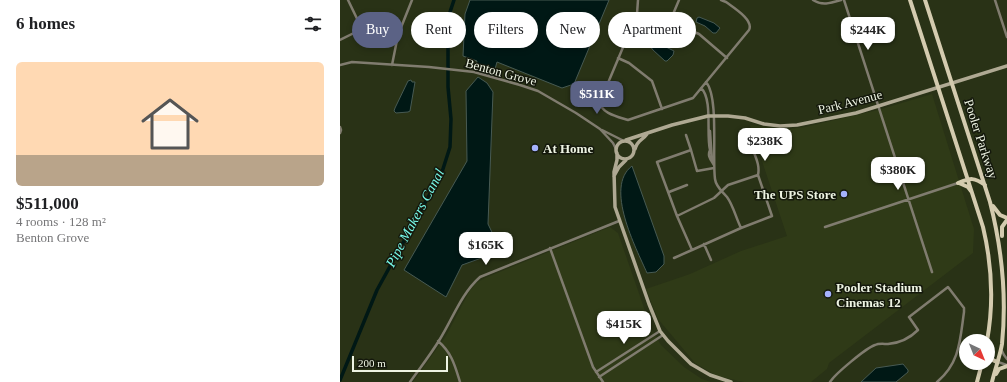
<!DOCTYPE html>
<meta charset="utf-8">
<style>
body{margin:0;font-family:Georgia,serif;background:#f6f6f6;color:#202124;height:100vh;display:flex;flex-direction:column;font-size:15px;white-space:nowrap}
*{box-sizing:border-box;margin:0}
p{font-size:13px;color:#757577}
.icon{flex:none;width:22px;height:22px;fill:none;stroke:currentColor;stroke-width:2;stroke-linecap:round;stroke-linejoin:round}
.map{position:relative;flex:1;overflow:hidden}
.sheet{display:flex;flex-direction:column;background:#fff;width:340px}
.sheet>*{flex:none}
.guide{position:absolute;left:12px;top:12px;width:380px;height:36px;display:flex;gap:8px}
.needle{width:26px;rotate:137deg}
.fabs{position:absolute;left:619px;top:334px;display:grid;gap:8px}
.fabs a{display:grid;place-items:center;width:36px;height:36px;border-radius:50%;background:#fff;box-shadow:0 2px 6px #0003;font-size:20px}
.scale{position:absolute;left:12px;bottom:10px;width:96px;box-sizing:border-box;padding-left:4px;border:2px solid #eef4e3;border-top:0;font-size:11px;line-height:14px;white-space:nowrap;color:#eef4e3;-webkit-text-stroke:3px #14180c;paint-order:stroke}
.price{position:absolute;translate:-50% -34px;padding:0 9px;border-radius:8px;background:#fff;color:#222;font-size:13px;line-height:26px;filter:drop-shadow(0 1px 2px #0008)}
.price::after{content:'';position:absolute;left:50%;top:24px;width:12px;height:9px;margin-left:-6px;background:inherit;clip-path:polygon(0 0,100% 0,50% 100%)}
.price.on{background:#5b6285;color:#fff}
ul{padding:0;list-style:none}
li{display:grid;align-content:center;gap:8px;height:212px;padding:0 16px}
li span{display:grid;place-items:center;height:124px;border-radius:6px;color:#555}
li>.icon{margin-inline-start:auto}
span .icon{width:72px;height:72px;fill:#fffc;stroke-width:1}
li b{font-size:17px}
h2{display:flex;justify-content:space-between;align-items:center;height:48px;padding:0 16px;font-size:17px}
.chip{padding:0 14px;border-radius:18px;background:#fff;box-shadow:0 2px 6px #0003;font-size:14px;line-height:36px}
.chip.on{background:#5b6285;color:#fff}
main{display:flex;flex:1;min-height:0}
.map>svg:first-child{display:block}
.built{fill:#2f3a17}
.water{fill:#001815;stroke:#475a53}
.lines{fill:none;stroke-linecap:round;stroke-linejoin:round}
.canal{stroke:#001815;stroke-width:3.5}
.street{stroke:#807c6f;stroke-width:2.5}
.secondary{stroke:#afa993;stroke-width:3.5}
.primary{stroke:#d4cbaf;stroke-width:4}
.poi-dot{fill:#a4b1fc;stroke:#14180c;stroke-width:1.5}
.labels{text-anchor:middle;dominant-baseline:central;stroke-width:3;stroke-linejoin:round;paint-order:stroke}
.street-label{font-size:13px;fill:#eef4e3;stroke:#14180c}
.poi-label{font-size:13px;font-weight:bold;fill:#eef4e3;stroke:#14180c;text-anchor:start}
.water-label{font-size:14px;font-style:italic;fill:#78fbeb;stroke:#14180c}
</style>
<main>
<section class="sheet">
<h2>6 homes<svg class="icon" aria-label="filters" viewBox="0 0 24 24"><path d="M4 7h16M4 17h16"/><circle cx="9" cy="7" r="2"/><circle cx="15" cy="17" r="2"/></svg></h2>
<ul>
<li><span style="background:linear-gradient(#ffd9b3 75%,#b9a48a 0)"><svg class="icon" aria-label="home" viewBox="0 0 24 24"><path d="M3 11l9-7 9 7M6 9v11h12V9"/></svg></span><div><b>$511,000</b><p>4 rooms · 128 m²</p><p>Benton Grove</p></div></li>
</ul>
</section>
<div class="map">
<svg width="667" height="382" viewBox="0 0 667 382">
<rect width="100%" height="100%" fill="#293216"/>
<path class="built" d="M 592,94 L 634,229 L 633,253 L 489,363 L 487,369 L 471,382 L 404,382 L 377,376 L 355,363 L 318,319 L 306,289 L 350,274 L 401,251 L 447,236 L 410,125 L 449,129 L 465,127 L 538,110 Z
M 270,227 L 278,233 L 311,328 L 321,345 L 344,367 L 362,379 L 371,382 L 73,382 L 106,336 L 129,292 L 136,283 L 145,278 Z"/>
<path class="water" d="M 130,0 L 269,0 L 234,84 L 222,88 L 157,62 L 153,76 L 135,70 L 137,61 L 123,56 L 125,14 Z
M 359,17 L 374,23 L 380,28 L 376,33 L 373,33 L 365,26 L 356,22 L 357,18 Z
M 321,24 L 322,27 L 319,40 L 324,46 L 334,51 L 333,55 L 327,61 L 325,61 L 313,50 L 310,46 L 318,26 Z
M 138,77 L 147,83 L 153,92 L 148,224 L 161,251 L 122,265 L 106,297 L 64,270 L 127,161 L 126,91 Z
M 71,80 L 72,82 L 75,82 L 70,111 L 68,112 L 56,113 L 54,111 L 55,108 L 68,81 Z
M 292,166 L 324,256 L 324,264 L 316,272 L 307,273 C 296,248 264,187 292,166 Z
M 563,364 L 568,370 L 568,372 L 556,382 L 521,382 L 536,368 Z"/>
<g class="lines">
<path class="canal" d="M 0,380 L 37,290 L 102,172 L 110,147 L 111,119 L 108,87 L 108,48 L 110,12 L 114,0"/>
<path class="street" d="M 8,0 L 22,29 L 27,32 L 58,35
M 298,0 L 297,14 L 260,102 C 260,113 279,117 288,120 L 353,98 L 409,30 C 414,20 394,8 386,2 L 381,0
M 339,0 L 331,19 L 331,22 L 359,34 L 387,58
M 473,0 C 482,6 491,3 501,0
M 504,0 L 592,272
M 655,0 L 667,37
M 0,40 L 22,29
M 278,58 L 289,63 L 312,81 L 322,109
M 0,65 L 12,62 L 89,67 L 134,72 L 180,85 L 198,91 L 236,113 L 260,129 L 273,143 L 276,149
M 52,65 L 58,35 L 72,0
M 366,82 C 379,97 372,157 375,179 C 376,187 382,191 387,197 C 393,205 396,218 401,228 L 432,216 L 418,175 L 388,185 L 374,198 L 337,216 L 352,250 L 401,228
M 361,88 C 373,99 366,135 370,150 C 367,156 371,160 374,165
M 0,127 L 1,130 L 0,133
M 262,130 L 284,141
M 370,131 L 372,161
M 346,135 L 351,150
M 413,150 C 416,158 420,166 418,175
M 329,192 L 347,185
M 337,216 L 317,162 L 351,150 L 357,171 L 374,168
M 485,227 L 618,183
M 364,244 L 371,260
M 210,248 L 253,367 L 263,382
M 334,258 L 352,250
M 98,341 C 112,353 115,366 120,382
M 662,351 L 664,355 L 667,359
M 658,362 L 667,365
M 256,372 L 320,331
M 259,377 L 323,335
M 70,382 C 80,368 91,354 100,339 C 113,318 121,294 140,277 L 279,221
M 490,382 C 495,374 526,348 535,345 C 539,343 544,344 548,344 C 560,343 569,339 578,330 L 569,317 L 608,287 L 624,308 L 624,312 C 620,340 620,363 597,382"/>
<path class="secondary" d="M 286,140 L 332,125 L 368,116 L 388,116 L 405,118 L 424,124 L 440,126 L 457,125 L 516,113 L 667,66
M276 150a9 9 0 1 1 18 0a9 9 0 1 1-18 0Z
M 295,149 C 298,139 302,141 307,134
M 277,153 L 277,160 L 274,172 L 275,207 L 309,304 L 320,331 L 328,341 L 351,364 L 370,375 L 391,382
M 274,176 L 279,167 L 286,160"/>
<path class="primary" d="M 570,0 L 643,227 C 652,265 654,303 647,341
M 585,0 L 650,202 C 662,249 667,294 662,344 C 660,356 655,369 652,382
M 618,183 C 631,178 634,177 645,185
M 619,183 L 628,187 L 631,191
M 653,206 L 660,215 L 667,218
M 662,236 L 662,227 L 667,220
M 648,351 C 649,357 651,360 657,362
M 656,374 L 659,369 L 667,366
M 637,382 L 642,363"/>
</g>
<g class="poi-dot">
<circle cx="195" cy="148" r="4"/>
<circle cx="504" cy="194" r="4"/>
<circle cx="488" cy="294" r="4"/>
</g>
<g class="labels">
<g class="street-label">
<text transform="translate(161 72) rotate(15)">Benton Grove</text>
<text transform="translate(510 102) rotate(-14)">Park Avenue</text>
<text transform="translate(641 139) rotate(72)">Pooler Parkway</text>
</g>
<g class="poi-label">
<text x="203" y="148">At Home</text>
<text x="496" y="194" text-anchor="end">The UPS Store</text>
<text x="496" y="287">Pooler Stadium<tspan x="496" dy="15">Cinemas 12</tspan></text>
</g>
<g class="water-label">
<text transform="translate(75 218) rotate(-62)">Pipe Makers Canal</text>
</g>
</g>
</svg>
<div class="fabs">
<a><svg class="needle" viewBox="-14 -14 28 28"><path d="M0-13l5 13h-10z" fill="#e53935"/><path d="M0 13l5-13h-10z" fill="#757577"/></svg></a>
</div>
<div class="scale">200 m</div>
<b class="price" style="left:528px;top:51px">$244K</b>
<b class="price on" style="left:257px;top:115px">$511K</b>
<b class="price" style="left:425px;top:162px">$238K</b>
<b class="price" style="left:558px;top:191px">$380K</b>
<b class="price" style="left:146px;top:266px">$165K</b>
<b class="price" style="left:284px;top:345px">$415K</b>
<div class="guide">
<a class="chip on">Buy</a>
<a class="chip">Rent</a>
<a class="chip">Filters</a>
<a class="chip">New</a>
<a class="chip">Apartment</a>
</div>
</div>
</main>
